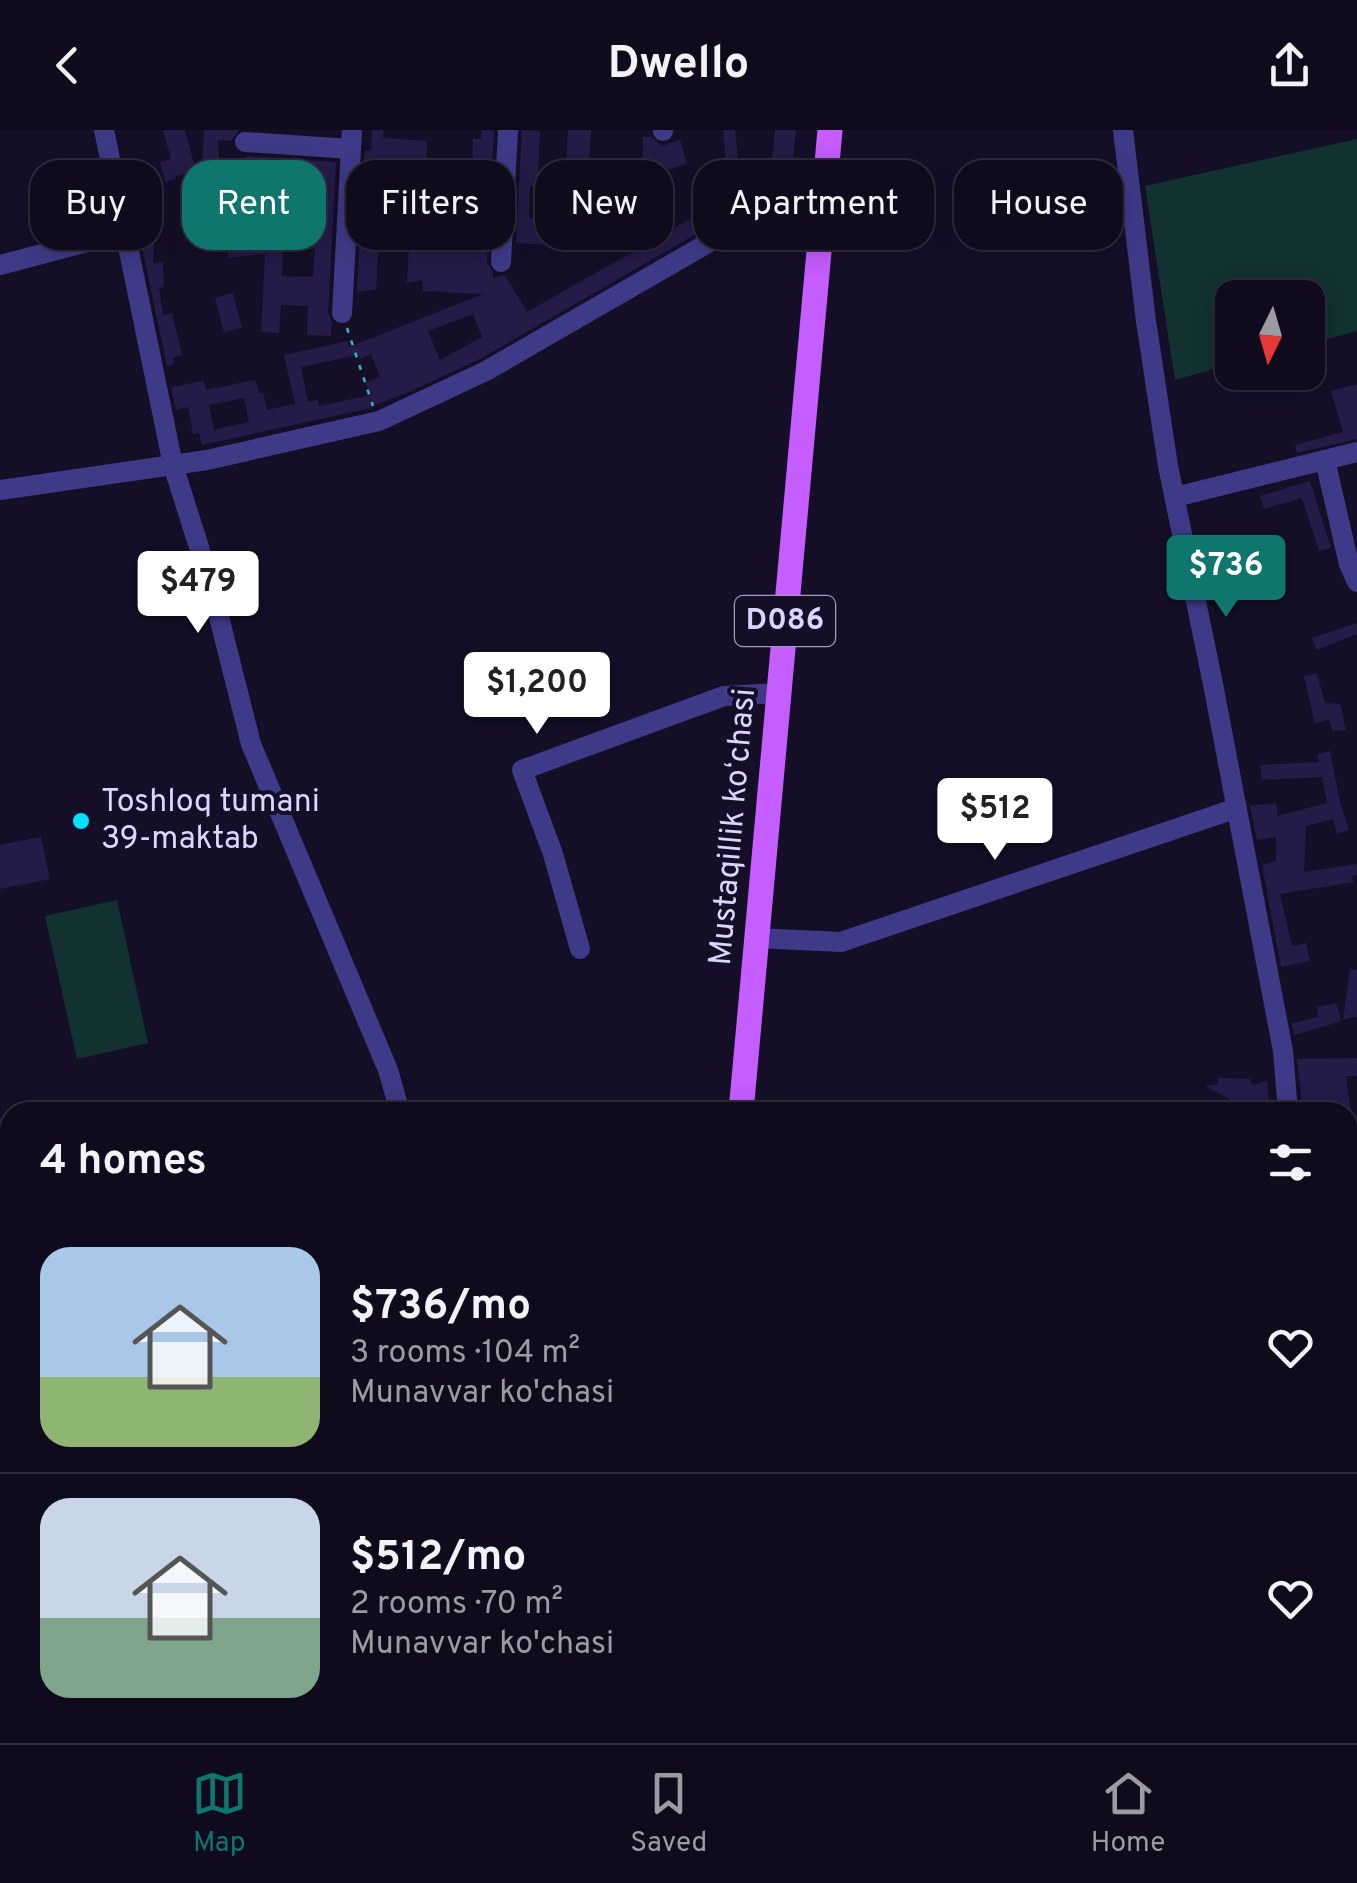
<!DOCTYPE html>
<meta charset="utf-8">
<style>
body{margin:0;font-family:Overpass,sans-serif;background:#1d192a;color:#f1f3f6;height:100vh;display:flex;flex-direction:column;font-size:38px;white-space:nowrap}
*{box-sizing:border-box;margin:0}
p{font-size:32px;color:#9b9ba4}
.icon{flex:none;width:55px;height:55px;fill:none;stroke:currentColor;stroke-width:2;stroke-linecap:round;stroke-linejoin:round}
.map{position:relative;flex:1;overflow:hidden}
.side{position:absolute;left:0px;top:972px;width:1358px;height:642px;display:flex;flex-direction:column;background:#0f0b1d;border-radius:30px 30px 0 0;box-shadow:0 5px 25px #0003,0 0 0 2px #2f2b3b}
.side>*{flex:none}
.top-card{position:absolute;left:30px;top:30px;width:1298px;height:90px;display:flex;gap:20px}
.needle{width:65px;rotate:185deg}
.controls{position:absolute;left:1215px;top:150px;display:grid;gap:20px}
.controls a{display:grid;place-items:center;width:110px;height:110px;border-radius:20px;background:#0f0b1d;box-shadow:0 5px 25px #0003,0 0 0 2px #2f2b3b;font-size:50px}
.price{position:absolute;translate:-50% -85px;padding:0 22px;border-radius:10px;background:#fff;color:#222;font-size:32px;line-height:65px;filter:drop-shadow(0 2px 5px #0008)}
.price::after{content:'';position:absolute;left:50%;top:60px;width:30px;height:22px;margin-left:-15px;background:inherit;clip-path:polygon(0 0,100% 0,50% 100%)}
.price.current{background:#0f766e;color:#fff}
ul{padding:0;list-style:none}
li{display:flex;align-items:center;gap:30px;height:250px;padding:0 40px}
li+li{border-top:2px solid #2f2b3b}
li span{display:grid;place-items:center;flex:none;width:280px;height:200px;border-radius:30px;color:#555}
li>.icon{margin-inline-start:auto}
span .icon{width:120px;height:120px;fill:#fffc;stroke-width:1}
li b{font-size:42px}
h2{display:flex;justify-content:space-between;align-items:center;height:120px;padding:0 40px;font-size:42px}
.chip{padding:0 35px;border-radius:30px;background:#0f0b1d;box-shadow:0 5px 25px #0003,0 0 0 2px #2f2b3b;font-size:35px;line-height:90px}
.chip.current{background:#0f766e;color:#fff}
header{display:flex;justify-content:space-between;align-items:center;height:130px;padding:0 40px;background:#0f0b1d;font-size:45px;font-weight:700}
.tab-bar{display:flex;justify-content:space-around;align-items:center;height:140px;border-top:2px solid #2f2b3b;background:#0f0b1d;font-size:28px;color:#9b9ba4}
.tab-bar a{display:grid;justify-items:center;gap:5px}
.tab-bar .current{color:#0f766e}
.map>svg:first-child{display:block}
.green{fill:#123131}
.building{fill:#251b48;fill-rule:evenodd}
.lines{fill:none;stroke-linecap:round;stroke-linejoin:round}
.path{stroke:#2fbab5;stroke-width:2.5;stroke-dasharray:5 8;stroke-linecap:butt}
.minor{stroke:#3f3a87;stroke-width:20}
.major{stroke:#c65dff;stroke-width:25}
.poi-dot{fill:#02e0ff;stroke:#140f27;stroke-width:4}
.labels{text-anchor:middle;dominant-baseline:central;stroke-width:8;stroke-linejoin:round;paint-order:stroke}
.shield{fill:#140f27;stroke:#9f9abe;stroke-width:2.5}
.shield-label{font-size:30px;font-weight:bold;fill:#dbd6ff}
.poi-label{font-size:32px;fill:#dbd6ff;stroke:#140f27;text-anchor:start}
.street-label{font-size:32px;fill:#dbd6ff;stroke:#140f27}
</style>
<header><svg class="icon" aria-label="back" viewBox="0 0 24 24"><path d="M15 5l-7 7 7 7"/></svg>Dwello<svg class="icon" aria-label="share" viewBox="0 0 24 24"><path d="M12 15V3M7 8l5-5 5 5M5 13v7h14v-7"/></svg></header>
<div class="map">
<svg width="1357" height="1613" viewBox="0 0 1357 1613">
<rect width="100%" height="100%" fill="#140f27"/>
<path class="green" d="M 1357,9 L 1357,201 L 1308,214 L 1308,168 L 1232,168 L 1232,234 L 1175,250 L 1145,56 Z
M 117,770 L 148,913 L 77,929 L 45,786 Z"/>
<path class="building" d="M 163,0 L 185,0 L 196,41 L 175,46 L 176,49 L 165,52 L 160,32 L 171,29 Z
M 204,0 L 239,0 L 231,11 L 218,10 L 221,56 L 243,53 L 245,26 L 336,32 L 328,182 L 332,192 L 331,206 L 307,205 L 308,176 L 281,175 L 279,203 L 261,202 L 265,124 L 229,128 L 220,71 L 217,72 L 208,38 L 202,39 ZM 279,43 L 316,45 L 314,76 L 267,74 L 266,106 L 238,108 L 233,77 L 277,72 ZM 283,117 L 315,119 L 313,147 L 282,146 Z
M 372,0 L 384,0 L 383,8 L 427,11 L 425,98 L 463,100 L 464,69 L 476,70 L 478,36 L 472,36 L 473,9 L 481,9 L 482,0 L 494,0 L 487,132 L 493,143 L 493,148 L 505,145 L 527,182 L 638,119 L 614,71 L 634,61 L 657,108 L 729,67 L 723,0 L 735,0 L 741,60 L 771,43 L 775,0 L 796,0 L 791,49 L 480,229 L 411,261 L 370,277 L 371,278 L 202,315 L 199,303 L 193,304 L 188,277 L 176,280 L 171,257 L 204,251 L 206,260 L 255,250 L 259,263 L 263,263 L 267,280 L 295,274 L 284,225 L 348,211 L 349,217 L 483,164 L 423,161 L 422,150 L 407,153 L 409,115 L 379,113 L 376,159 L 357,162 L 365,21 L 371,21 ZM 373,66 L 414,69 L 413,99 L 371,96 ZM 473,184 L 482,207 L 440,230 L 428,201 ZM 371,224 L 380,247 L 366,253 L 371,265 L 319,276 L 317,270 L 308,272 L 301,237 L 358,225 L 360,229 ZM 244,268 L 249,292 L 214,300 L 209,275 Z
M 522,0 L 540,1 L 538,43 L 565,44 L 568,0 L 591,0 L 588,60 L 530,57 L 529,88 L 580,91 L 550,115 L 516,113 Z
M 643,7 L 651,7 L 662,16 L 680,10 L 687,34 L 661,42 L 661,44 L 642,43 Z
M 139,81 L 156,82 L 153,133 L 163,132 L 164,157 L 159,158 L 163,185 L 172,183 L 182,225 L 173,228 L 174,234 L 167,236 L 138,98 Z
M 233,163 L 242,198 L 224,202 L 215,168 Z
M 1357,254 L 1357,309 L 1297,323 L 1295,315 L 1343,302 L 1331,261 Z
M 1310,351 L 1331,418 L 1319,421 L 1302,368 L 1264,379 L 1260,366 Z
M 1357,493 L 1357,504 L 1316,520 L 1312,508 Z
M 1317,543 L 1325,573 L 1340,574 L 1346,600 L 1332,601 L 1329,589 L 1315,594 L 1304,546 Z
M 1330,621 L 1340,672 L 1349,700 L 1337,704 L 1333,689 L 1306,696 L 1304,742 L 1357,734 L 1357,745 L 1352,746 L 1354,752 L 1280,764 L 1292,816 L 1306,813 L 1310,831 L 1281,837 L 1262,735 L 1276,731 L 1276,707 L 1257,710 L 1250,676 L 1276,673 L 1278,686 L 1327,673 L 1322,647 L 1262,650 L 1260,635 L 1319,632 L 1317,624 Z
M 41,707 L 50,749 L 0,759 L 0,715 Z
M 1350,839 L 1357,840 L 1357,886 L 1343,890 Z
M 1336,873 L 1342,891 L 1294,905 L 1292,893 L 1318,887 L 1317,877 Z
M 1357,928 L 1357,946 L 1346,946 L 1351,982 L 1303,982 L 1297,929 Z
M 1218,948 L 1250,949 L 1252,955 L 1267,951 L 1270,982 L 1253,982 L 1205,956 L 1218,954 Z"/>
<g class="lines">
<path class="path" d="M 347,198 L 373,276"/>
<path class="minor" d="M 104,0 L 173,335 L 211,455 L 251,614 L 388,940 L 400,982
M 1123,0 L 1146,191 L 1168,336 L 1213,554 L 1283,921 L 1288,982
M 663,1 L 663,0
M 245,12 L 351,19
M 501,132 L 508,0
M 0,135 L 125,102
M 342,183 L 352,0
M 1325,330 L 1349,434 L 1357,452
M 0,360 L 207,330 L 379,291 L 486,241 L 826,45
M 1175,367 L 1357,322
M 756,808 L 841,812 L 1237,678
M 580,819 L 553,724 L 522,640 L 724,566 L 779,563
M 0,1134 L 10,1131
M 1354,1343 L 1357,1363
M 0,1494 L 10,1493
M 107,1605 L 109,1613
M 289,1605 L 291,1613
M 456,1605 L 458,1613"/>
<path class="major" d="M 741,982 L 830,0
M 684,1613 L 684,1605"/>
</g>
<circle class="poi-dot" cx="81" cy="691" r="10"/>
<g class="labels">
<rect class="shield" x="735" y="466" width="100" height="50" rx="8"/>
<g class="shield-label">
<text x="785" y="491">D086</text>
</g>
<g class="poi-label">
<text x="101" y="673">Toshloq tumani<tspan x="101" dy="37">39-maktab</tspan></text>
</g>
<g class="street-label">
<text transform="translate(734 697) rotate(-85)">Mustaqillik koʻchasi</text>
</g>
</g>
</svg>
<div class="controls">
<a><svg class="needle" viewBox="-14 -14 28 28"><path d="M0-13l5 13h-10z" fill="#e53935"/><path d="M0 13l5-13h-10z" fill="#9b9ba4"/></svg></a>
</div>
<b class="price current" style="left:1226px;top:490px">$736</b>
<b class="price" style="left:198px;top:506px">$479</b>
<b class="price" style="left:537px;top:607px">$1,200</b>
<b class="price" style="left:995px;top:733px">$512</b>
<div class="top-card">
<a class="chip">Buy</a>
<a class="chip current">Rent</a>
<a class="chip">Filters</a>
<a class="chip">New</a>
<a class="chip">Apartment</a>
<a class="chip">House</a>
</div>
<section class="side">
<h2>4 homes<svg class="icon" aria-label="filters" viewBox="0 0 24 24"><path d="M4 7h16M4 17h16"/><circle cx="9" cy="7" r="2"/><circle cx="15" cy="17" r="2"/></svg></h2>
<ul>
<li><span style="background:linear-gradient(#a9c7e8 65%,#8fb573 0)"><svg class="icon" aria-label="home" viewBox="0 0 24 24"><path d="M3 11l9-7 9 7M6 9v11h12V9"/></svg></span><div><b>$736/mo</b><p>3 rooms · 104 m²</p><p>Munavvar ko'chasi</p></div><svg class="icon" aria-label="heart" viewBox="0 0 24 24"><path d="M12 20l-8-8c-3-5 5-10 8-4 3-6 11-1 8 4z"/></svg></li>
<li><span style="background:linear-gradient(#c9d6e8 60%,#7fa58c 0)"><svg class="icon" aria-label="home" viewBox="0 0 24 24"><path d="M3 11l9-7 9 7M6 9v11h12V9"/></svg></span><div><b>$512/mo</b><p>2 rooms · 70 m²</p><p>Munavvar ko'chasi</p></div><svg class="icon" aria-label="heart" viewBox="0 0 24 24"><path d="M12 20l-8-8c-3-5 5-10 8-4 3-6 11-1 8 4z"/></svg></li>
</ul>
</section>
</div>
<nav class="tab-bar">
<a class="current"><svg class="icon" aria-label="map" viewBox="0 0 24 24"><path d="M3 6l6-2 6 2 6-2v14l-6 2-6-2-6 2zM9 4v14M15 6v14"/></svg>Map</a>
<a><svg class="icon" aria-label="saved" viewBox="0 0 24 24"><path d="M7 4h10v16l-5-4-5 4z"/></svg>Saved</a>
<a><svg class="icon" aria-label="home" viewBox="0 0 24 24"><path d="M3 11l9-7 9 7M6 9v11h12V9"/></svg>Home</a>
</nav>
